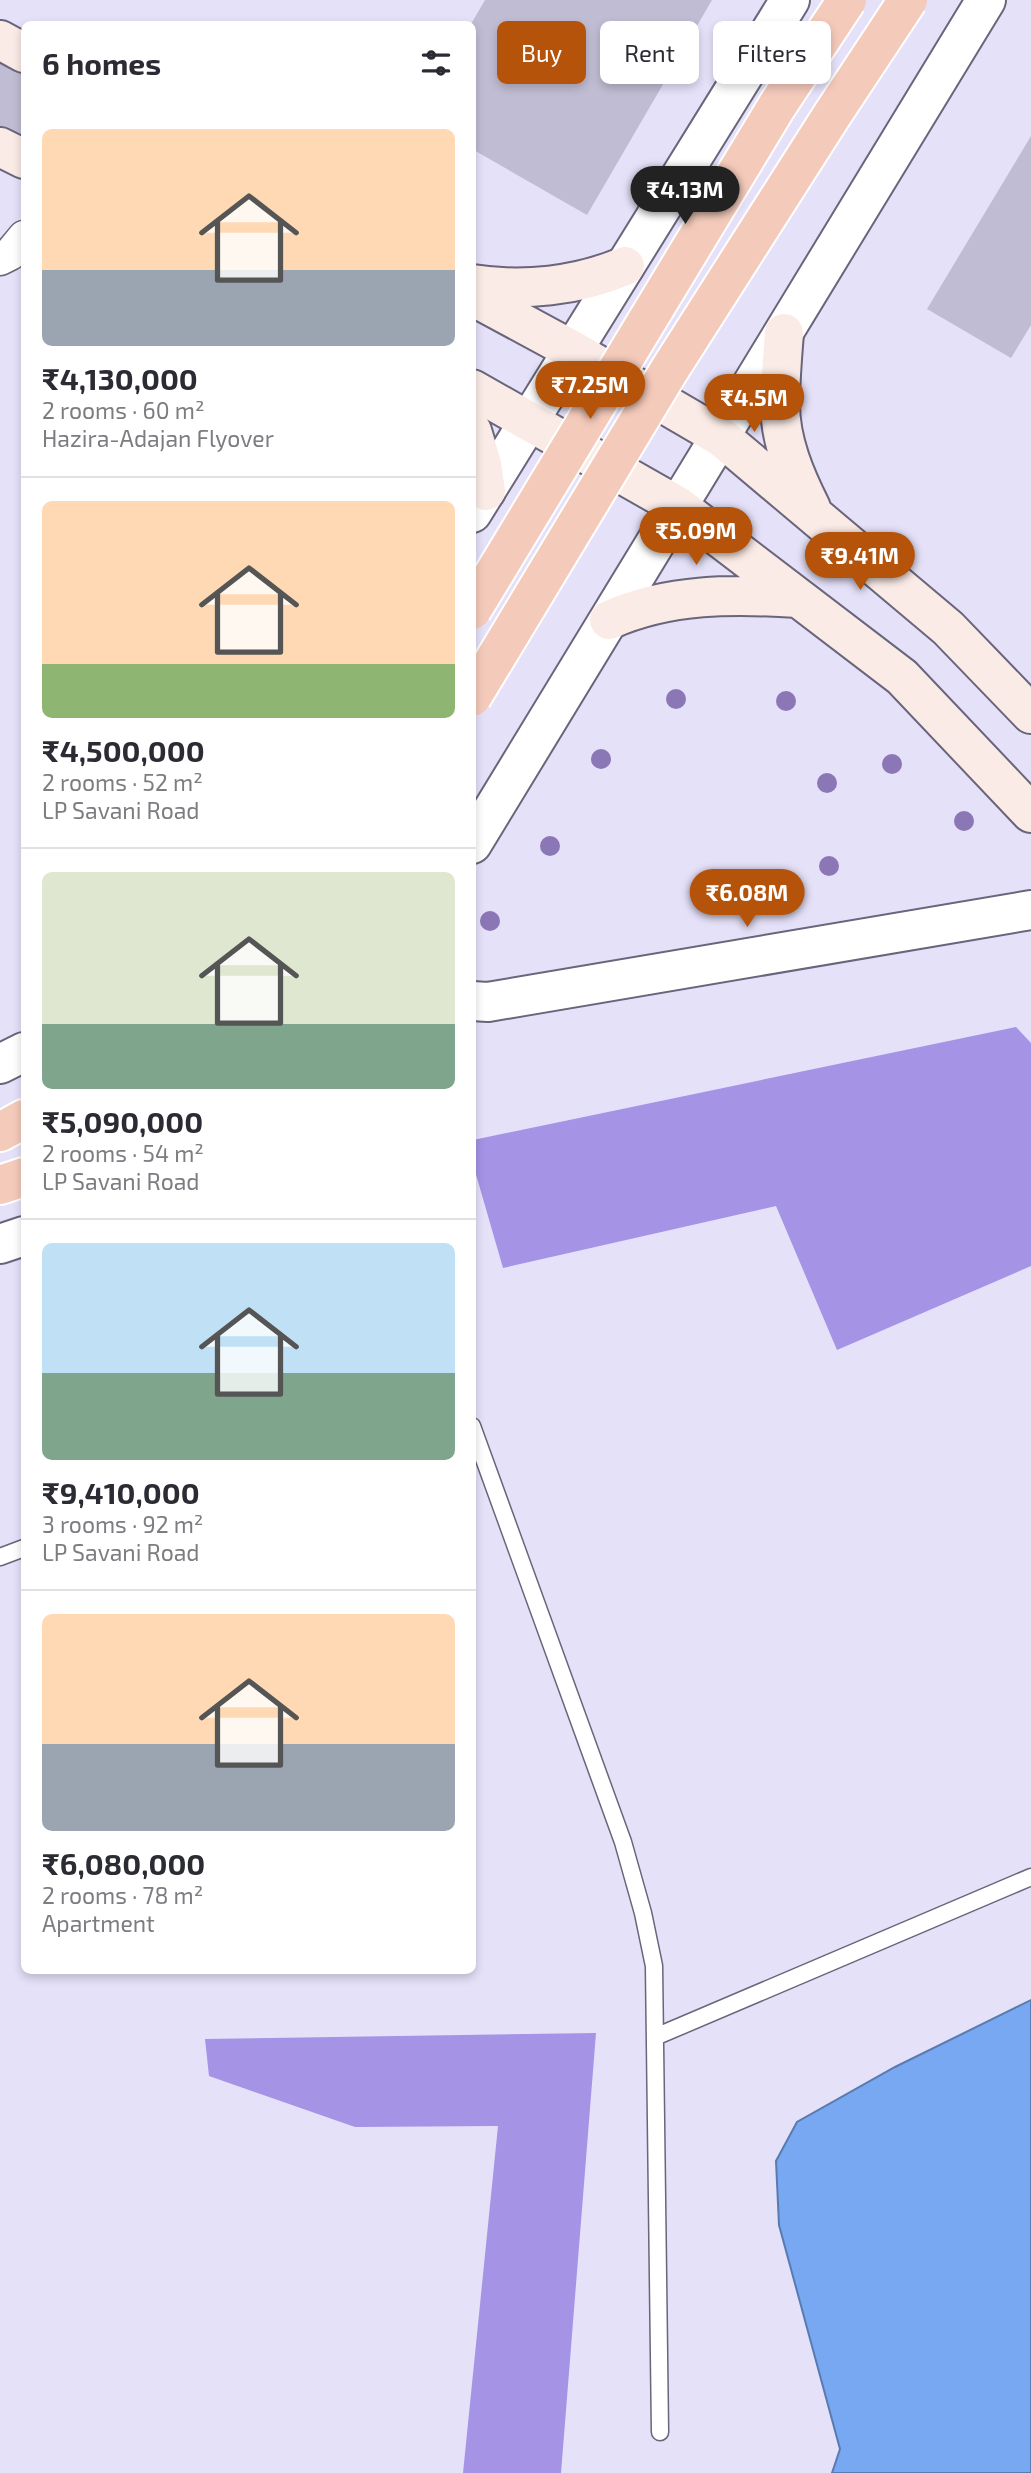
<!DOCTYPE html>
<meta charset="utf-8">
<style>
body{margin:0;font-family:"Exo 2",sans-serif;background:#f2f2f3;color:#2b2b33;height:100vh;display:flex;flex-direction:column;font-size:26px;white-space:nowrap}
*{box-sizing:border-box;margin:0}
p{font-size:23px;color:#7c7c81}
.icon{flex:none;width:38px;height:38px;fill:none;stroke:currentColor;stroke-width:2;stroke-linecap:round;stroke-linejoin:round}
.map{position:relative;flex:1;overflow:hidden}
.details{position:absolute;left:21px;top:21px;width:455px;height:1953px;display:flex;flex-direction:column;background:#fff;border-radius:10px;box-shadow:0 4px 10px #0003}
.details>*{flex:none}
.top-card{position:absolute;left:497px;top:21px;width:429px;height:63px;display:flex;gap:14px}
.price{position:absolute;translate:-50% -60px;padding:0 16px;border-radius:24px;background:#b45309;color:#fff;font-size:23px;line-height:46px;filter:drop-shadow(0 2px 4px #0008)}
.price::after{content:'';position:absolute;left:50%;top:42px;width:21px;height:16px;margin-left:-10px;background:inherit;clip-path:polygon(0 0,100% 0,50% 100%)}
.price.current{background:#222;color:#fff}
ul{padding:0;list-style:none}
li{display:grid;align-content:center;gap:14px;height:371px;padding:0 21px}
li+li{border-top:2px solid #e1e1e2}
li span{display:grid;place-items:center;height:217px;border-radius:10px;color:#555}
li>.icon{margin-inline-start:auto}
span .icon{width:126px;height:126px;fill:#fffc;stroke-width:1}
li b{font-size:30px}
h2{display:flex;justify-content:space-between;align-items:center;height:84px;padding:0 21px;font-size:30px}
.pill{padding:0 24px;border-radius:10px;background:#fff;box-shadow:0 4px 10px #0003;font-size:24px;line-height:63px}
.pill.current{background:#b45309;color:#fff}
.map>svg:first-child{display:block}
.forest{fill:#a593e6}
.water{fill:#77a8f1;stroke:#597bb0;stroke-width:2}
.building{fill:#c0bcd3}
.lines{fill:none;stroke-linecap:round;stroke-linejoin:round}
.service-casing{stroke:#69657a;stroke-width:19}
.minor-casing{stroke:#69657a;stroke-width:35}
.tertiary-casing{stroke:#69657a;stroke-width:42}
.secondary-casing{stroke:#69657a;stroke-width:42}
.trunk-casing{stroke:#fff;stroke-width:42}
.service{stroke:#fff;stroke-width:16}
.minor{stroke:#fff;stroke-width:32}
.tertiary{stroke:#fff;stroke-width:38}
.secondary{stroke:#fbebe6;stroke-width:38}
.trunk{stroke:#f4cabb;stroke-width:38}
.trunk-bridge-casing{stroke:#fff;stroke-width:42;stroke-linecap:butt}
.trunk-bridge{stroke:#f4cabb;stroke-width:38}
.tree{fill:#8b77b6}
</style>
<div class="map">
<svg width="1031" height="2473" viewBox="0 0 1031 2473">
<rect width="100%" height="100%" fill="#e5e1f9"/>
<path class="forest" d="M 1016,1027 L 1031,1043 L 1031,1266 L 837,1350 L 776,1206 L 503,1268 L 473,1164 L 473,1140 Z
M 596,2033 L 561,2473 L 463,2473 L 498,2126 L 355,2127 L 209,2076 L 205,2039 Z"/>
<path class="water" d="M 1031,2000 L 1031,2473 L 832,2473 L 840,2449 L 779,2225 L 776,2161 L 797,2122 L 895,2067 Z"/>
<path class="building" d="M 485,0 L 712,0 L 587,215 L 472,149 L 471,24 Z
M 0,46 L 24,59 L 24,161 L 0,148 Z
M 1031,136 L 1031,325 L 1011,358 L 927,309 Z"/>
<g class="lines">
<defs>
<path id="service" d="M 472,1426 L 623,1842 L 643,1913 L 654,1966 L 660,2432
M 0,1557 L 24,1548
M 655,2037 L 1031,1877"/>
<path id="minor" d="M 0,259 L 10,254 L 24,237"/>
<path id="tertiary" d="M 472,513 L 790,0
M 472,844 L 986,0
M 472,1001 L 488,1002 L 1031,910
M 0,1064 L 24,1052
M 0,1244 L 24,1236"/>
<path id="secondary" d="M 0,40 L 24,53
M 0,147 L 24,159
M 472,284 C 523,292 578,286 625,266
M 472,296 L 572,350 L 721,437 L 948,628 L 1031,714
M 784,333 C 782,357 780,381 780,404 C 780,441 795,476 811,508
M 472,389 L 678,506 L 902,677 L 1031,813
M 472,431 L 482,464 L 486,491
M 609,620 C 669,593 734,594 798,598"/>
<path id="trunk" d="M 0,1132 L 24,1119
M 0,1185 L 24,1177"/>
</defs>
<use href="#service" class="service-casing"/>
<use href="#minor" class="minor-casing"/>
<use href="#tertiary" class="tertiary-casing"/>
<use href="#secondary" class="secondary-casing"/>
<use href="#trunk" class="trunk-casing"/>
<use href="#service" class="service"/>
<use href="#minor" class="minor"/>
<use href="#tertiary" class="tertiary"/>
<use href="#secondary" class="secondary"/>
<use href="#trunk" class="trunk"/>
<defs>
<path id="trunk-bridge" d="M 472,610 L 777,106 L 847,0
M 472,697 L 670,369 L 832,115 L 908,0"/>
</defs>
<use href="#trunk-bridge" class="trunk-bridge-casing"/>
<use href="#trunk-bridge" class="trunk-bridge"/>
</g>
<g class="tree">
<circle cx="676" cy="699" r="10"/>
<circle cx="786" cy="701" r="10"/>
<circle cx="601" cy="759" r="10"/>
<circle cx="892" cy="764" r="10"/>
<circle cx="827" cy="783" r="10"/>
<circle cx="964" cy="821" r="10"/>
<circle cx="550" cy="846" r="10"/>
<circle cx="829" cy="866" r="10"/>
<circle cx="490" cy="921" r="10"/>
</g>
</svg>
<b class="price current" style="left:685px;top:226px">₹4.13M</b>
<b class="price" style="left:590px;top:421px">₹7.25M</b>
<b class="price" style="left:754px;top:434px">₹4.5M</b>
<b class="price" style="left:696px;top:567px">₹5.09M</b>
<b class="price" style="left:860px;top:592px">₹9.41M</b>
<b class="price" style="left:747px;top:929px">₹6.08M</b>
<div class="top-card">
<a class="pill current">Buy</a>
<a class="pill">Rent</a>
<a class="pill">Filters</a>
</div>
<section class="details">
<h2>6 homes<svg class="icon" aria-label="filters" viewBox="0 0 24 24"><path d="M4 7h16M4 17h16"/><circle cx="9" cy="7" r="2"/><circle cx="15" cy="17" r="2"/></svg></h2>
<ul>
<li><span style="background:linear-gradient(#ffd9b3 65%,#9aa5b1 0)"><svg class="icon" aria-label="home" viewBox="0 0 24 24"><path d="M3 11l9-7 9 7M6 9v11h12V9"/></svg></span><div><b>₹4,130,000</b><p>2 rooms · 60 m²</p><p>Hazira-Adajan Flyover</p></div></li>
<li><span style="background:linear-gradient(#ffd9b3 75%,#8fb573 0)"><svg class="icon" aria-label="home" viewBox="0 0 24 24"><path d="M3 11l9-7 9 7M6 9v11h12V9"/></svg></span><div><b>₹4,500,000</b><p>2 rooms · 52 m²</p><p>LP Savani Road</p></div></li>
<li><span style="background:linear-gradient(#dfe7d0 70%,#7fa58c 0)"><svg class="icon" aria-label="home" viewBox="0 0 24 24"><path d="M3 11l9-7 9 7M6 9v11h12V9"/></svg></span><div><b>₹5,090,000</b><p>2 rooms · 54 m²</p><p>LP Savani Road</p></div></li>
<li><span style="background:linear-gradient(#bfe0f5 60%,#7fa58c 0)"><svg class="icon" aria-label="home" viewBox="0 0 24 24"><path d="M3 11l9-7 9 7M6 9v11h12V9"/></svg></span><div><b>₹9,410,000</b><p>3 rooms · 92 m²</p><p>LP Savani Road</p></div></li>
<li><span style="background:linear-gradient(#ffd9b3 60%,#9aa5b1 0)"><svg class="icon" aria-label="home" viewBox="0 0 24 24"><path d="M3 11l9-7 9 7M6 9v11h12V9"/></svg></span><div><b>₹6,080,000</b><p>2 rooms · 78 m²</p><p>Apartment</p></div></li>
</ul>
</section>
</div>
